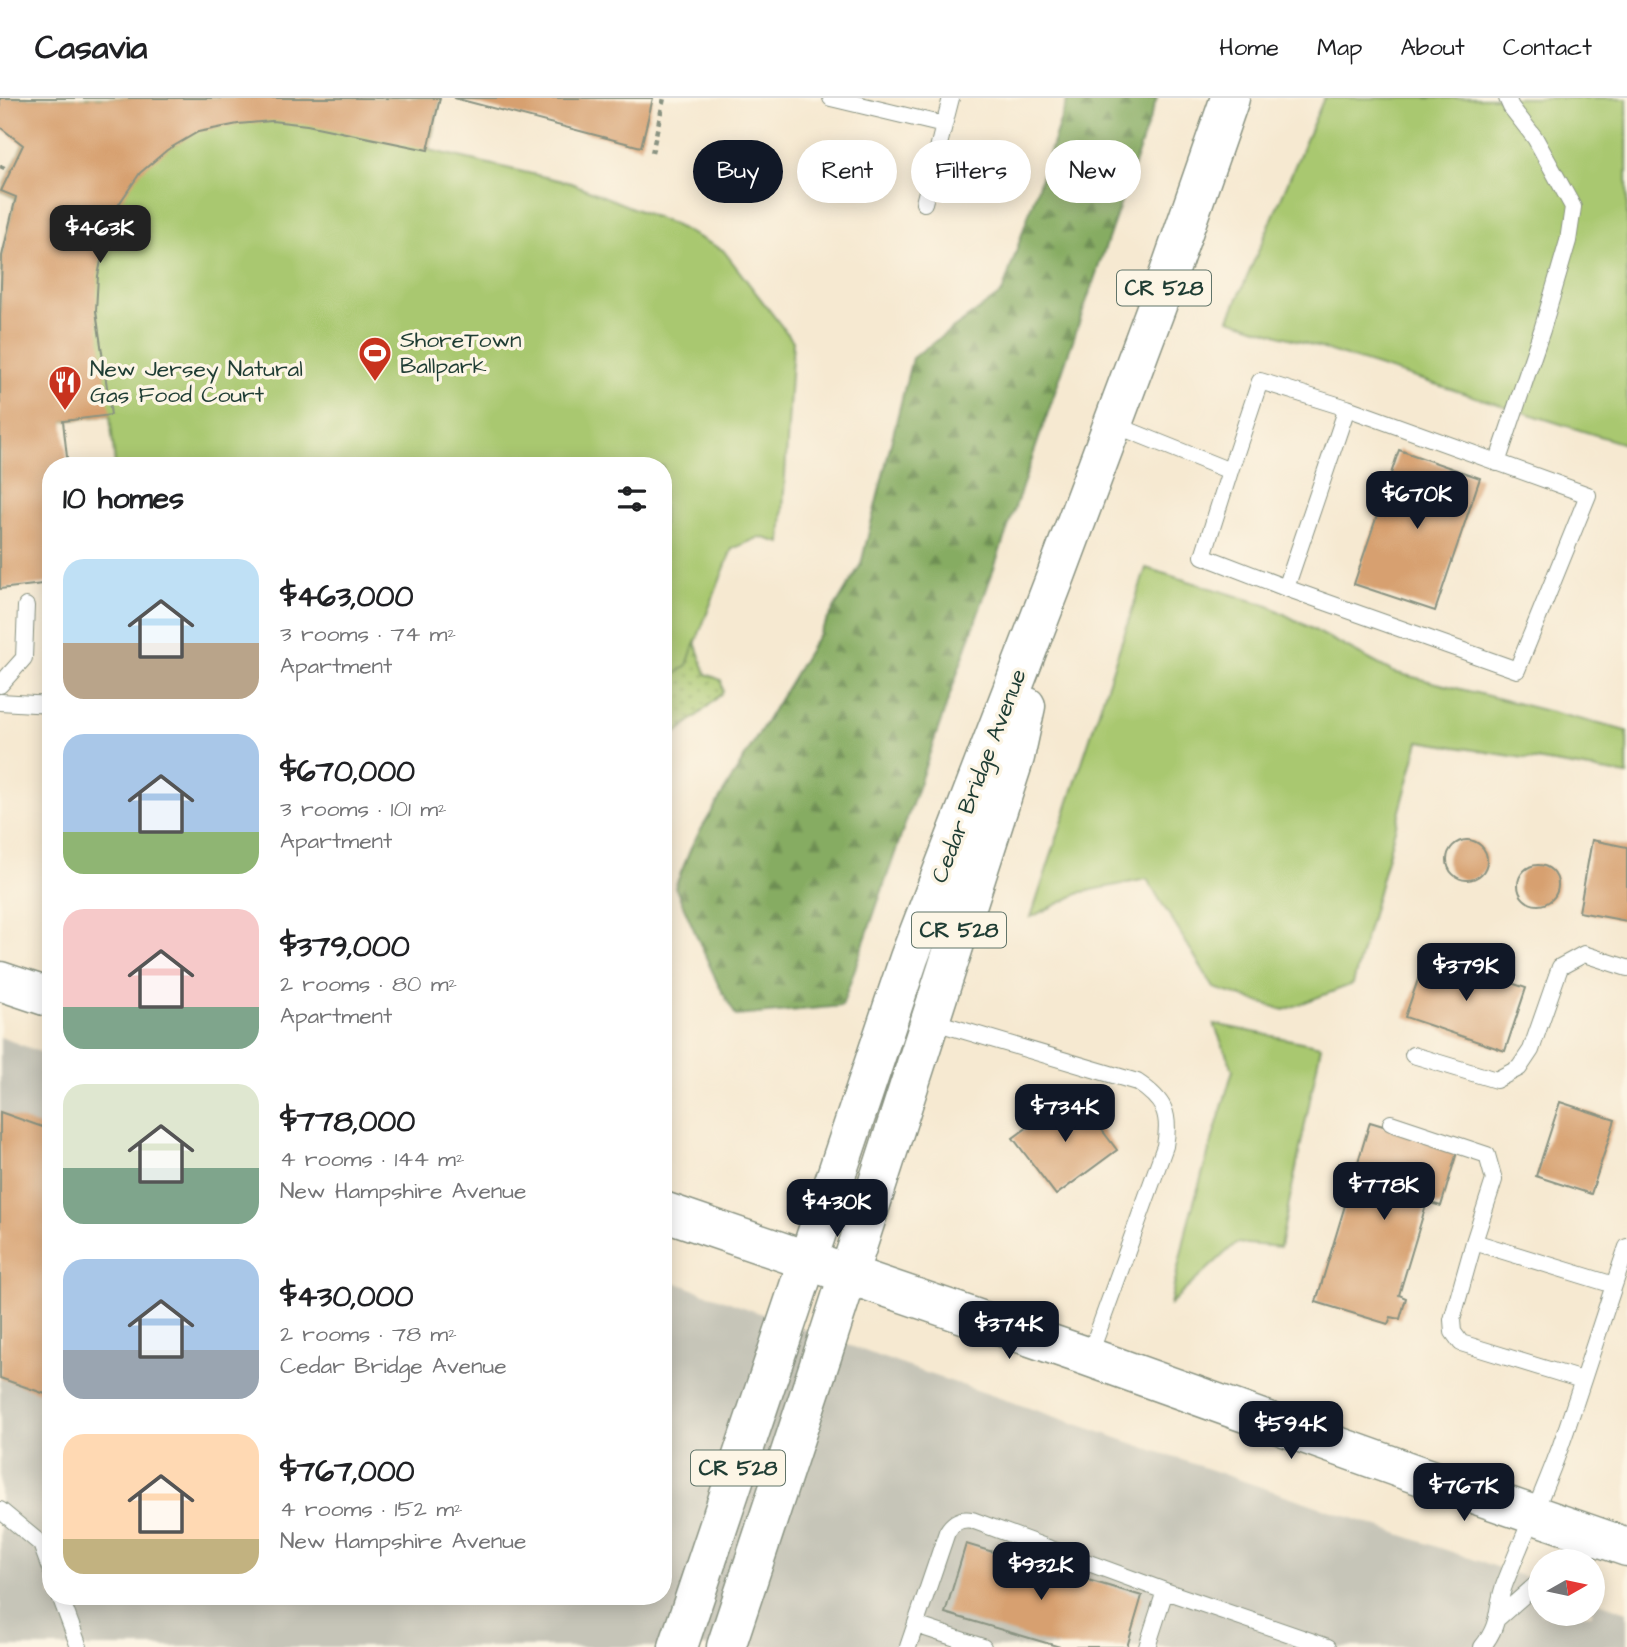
<!DOCTYPE html>
<meta charset="utf-8">
<style>
body{margin:0;font-family:"Architects Daughter",sans-serif;background:#f6f6f6;color:#202124;height:100vh;display:flex;flex-direction:column;font-size:26px;white-space:nowrap}
*{box-sizing:border-box;margin:0}
p{font-size:23px;color:#757577}
.icon{flex:none;width:38px;height:38px;fill:none;stroke:currentColor;stroke-width:2;stroke-linecap:round;stroke-linejoin:round}
.map{position:relative;flex:1;overflow:hidden}
.panel{position:absolute;left:42px;top:359px;width:630px;height:1148px;display:flex;flex-direction:column;background:#fff;border-radius:28px;box-shadow:0 4px 18px #0003}
.panel>*{flex:none}
.top-card{position:absolute;left:693px;top:42px;width:665px;height:63px;display:flex;gap:14px}
.needle{width:46px;rotate:81deg}
.controls{position:absolute;left:1528px;top:1451px;display:grid;gap:14px}
.controls a{display:grid;place-items:center;width:77px;height:77px;border-radius:50%;background:#fff;box-shadow:0 4px 18px #0003;font-size:35px}
.price{position:absolute;translate:-50% -60px;padding:0 16px;border-radius:14px;background:#111827;color:#fff;font-size:23px;line-height:46px;filter:drop-shadow(0 2px 4px #0008)}
.price::after{content:'';position:absolute;left:50%;top:42px;width:21px;height:16px;margin-left:-10px;background:inherit;clip-path:polygon(0 0,100% 0,50% 100%)}
.price.on{background:#222;color:#fff}
ul{padding:0;list-style:none}
li{display:flex;align-items:center;gap:21px;height:175px;padding:0 21px}
li span{display:grid;place-items:center;flex:none;width:196px;height:140px;border-radius:21px;color:#555}
li>.icon{margin-inline-start:auto}
span .icon{width:84px;height:84px;fill:#fffc;stroke-width:1}
li b{font-size:30px}
h2{display:flex;justify-content:space-between;align-items:center;height:84px;padding:0 21px;font-size:30px}
.pill{padding:0 24px;border-radius:32px;background:#fff;box-shadow:0 4px 18px #0003;font-size:24px;line-height:63px}
.pill.on{background:#111827;color:#fff}
header{display:flex;align-items:center;gap:42px;box-sizing:border-box;height:98px;padding:0 35px;background:#fff;border-bottom:2px solid #e0e0e0}
header strong{font-size:33px}
nav{display:flex;gap:38px;margin-inline-start:auto;font-size:24px}
.map>svg:first-child{display:block}
.industrial{fill:#c6c5b8}
.grass{fill:#a9c86f;stroke:#648252;stroke-width:2}
.forest{fill:url(#forest-firs);stroke:#52744b;stroke-width:2}
.park{fill:url(#park-dots);stroke:#648252;stroke-width:2}
.building{fill:#d7a070}
.lines{fill:none;stroke-linecap:round;stroke-linejoin:round}
.service-casing{stroke:#8a9382;stroke-width:18}
.secondary-casing{stroke:#8a9382;stroke-width:41}
.primary-casing{stroke:#8a9382;stroke-width:41}
.path{stroke:#8a9382;stroke-width:4.5;stroke-dasharray:5 5;stroke-linecap:butt}
.service{stroke:#fff;stroke-width:16}
.secondary{stroke:#fff;stroke-width:38}
.primary{stroke:#fff;stroke-width:38}
.labels{text-anchor:middle;dominant-baseline:central;stroke-width:7;stroke-linejoin:round;paint-order:stroke}
.shield{fill:#fcf5e5;stroke:#617469;stroke-width:2}
.shield-label{font-size:21px;font-weight:bold;fill:#1f3d34}
.poi-label{font-size:23px;fill:#1f3d34;stroke:#fcf5e5;text-anchor:start}
.street-label{font-size:23px;fill:#1f3d34;stroke:#fcf5e5}
</style>
<header>
<strong>Casavia</strong>
<nav><a>Home</a><a>Map</a><a>About</a><a>Contact</a></nav>
</header>
<div class="map">
<svg width="1627" height="1549" viewBox="0 0 1627 1549">
<defs>
<pattern id="forest-firs" width="22" height="20" patternUnits="userSpaceOnUse" patternTransform="scale(1.75)"><rect width="22" height="20" fill="#86ac62"/><path d="M5 1l3.5 6h-7zM16 11l3.5 6h-7z" fill="#6d8d52"/></pattern>
<pattern id="park-dots" width="8" height="8" patternUnits="userSpaceOnUse" patternTransform="scale(1.75)"><rect width="8" height="8" fill="#a9c86f"/><path d="M2 2h.1M6 6h.1" fill="none" stroke="#89a45c" stroke-width="1.8" stroke-linecap="round"/></pattern>
</defs>
<rect width="100%" height="100%" fill="#fcf5e5"/>
<filter id="ink" filterUnits="userSpaceOnUse"><feTurbulence type="fractalNoise" baseFrequency=".0143" numOctaves="2"/><feDisplacementMap in="SourceGraphic" scale="14" xChannelSelector="R" yChannelSelector="G"/><feConvolveMatrix kernelMatrix="1 2 1 2 8 2 1 2 1" color-interpolation-filters="sRGB"/></filter>
<filter id="wash" filterUnits="userSpaceOnUse"><feTurbulence type="fractalNoise" baseFrequency=".00686" numOctaves="4" result="noise"/><feDisplacementMap in="SourceGraphic" scale="28" xChannelSelector="R" yChannelSelector="G"/><feGaussianBlur stdDeviation="1.57" result="paint"/><feColorMatrix in="noise" values="0 0 0 0 0 0 0 0 0 0 0 0 0 0 0 0 0 1.4 0 .05"/><feComposite in="paint" operator="in"/></filter>
<g filter="url(#wash)">
<rect width="100%" height="100%" fill="#f6e9d1"/>
<path class="industrial" d="M 0,939 L 51,958 L 51,1498 L 663,1498 L 663,1180 L 903,1267 L 1540,1484 L 1540,1516 L 1592,1516 L 1593,1502 L 1627,1514 L 1627,1549 L 0,1549 Z"/>
<path class="grass" d="M 0,0 L 440,0 L 429,52 L 571,85 L 672,126 L 723,152 L 793,243 L 781,445 L 760,439 L 732,451 L 687,567 L 663,587 L 663,368 L 115,367 L 110,317 L 63,323 L 51,368 L 0,491 L 0,218 L 2,158 L 16,100 L 1,93 L 23,47 Z
M 1324,0 L 1627,0 L 1627,347 L 1229,221 Z
M 1146,470 L 1269,508 L 1393,574 L 1627,633 L 1627,677 L 1419,643 L 1353,886 L 1284,912 L 1214,890 L 1147,781 L 1082,794 L 1031,819 Z
M 1214,926 L 1321,948 L 1280,1149 L 1236,1145 L 1170,1206 L 1189,1121 L 1233,972 Z"/>
<path class="forest" d="M 1068,0 L 1157,0 L 842,908 L 736,918 L 717,884 L 675,789 L 693,745 L 861,466 L 912,260 L 1002,195 Z"/>
<path class="park" d="M 695,544 L 706,576 L 721,582 L 723,594 L 705,611 L 663,646 L 663,587 L 687,567 Z"/>
<g id="blocks">
<path class="building" d="M 0,0 L 440,0 L 428,52 L 307,27 L 272,23 L 238,26 L 198,34 L 167,52 L 140,75 L 119,106 L 105,143 L 98,178 L 96,213 L 111,317 L 63,323 L 68,368 L 51,368 L 51,485 L 0,491 L 0,218 L 2,158 L 16,99 L 1,93 L 23,47 L 0,29 Z
M 454,0 L 653,0 L 641,49 Z
M 1399,352 L 1480,380 L 1435,513 L 1354,486 Z
M1447 762a20 20 0 1 1 40 0a20 20 0 1 1-40 0Z
M 1592,742 L 1627,749 L 1627,823 L 1579,814 Z
M1518 787a20 20 0 1 1 40 0a20 20 0 1 1-40 0Z
M 1427,856 L 1526,890 L 1505,953 L 1405,919 Z
M 1074,995 L 1117,1052 L 1056,1097 L 1013,1040 Z
M 1560,1004 L 1615,1022 L 1591,1096 L 1536,1078 Z
M 0,1014 L 51,1032 L 51,1298 L 0,1280 Z
M 1370,1024 L 1458,1051 L 1441,1108 L 1427,1104 L 1399,1197 L 1406,1200 L 1400,1221 L 1391,1219 L 1388,1226 L 1316,1204 Z
M 966,1446 L 1142,1498 L 1127,1549 L 1060,1549 L 945,1515 Z"/>
</g>
</g>
<g filter="url(#ink)">
<use href="#blocks" fill-opacity="0" stroke="#8a9382" stroke-width="2"/>
<g class="lines">
<defs>
<path id="service" d="M 831,0 L 944,27
M 924,105 L 951,0
M 1113,326 L 1230,373 L 1260,283 L 1347,310 L 1286,490 L 1203,458 L 1230,373
M 1497,365 L 1542,232 L 1568,143 L 1573,109 L 1535,40 L 1511,9 L 1507,0
M 1286,490 L 1517,572 L 1588,397 L 1347,310
M 0,587 L 24,560 L 26,508
M 0,604 L 51,607
M 928,922 L 1137,984 C 1164,1002 1171,1015 1165,1048 L 1094,1245 L 1086,1258
M 1413,957 L 1496,982 L 1519,970 L 1531,952 L 1560,869 L 1584,856 L 1627,870
M 1391,1025 L 1487,1057 L 1494,1082 L 1474,1144 L 1614,1187
M 1474,1144 L 1452,1222 L 1453,1234 L 1461,1245 L 1582,1282
M 0,1412 L 41,1446 L 51,1473
M 1565,1463 L 1593,1440
M 60,1498 L 79,1549
M 1497,1521 L 1540,1483
M 916,1527 L 983,1549
M 908,1549 L 947,1434 C 953,1424 961,1420 972,1422 L 1165,1493
M 1147,1549 L 1165,1493 L 1328,1549
M 1482,1549 C 1502,1525 1495,1510 1505,1485 C 1523,1439 1544,1394 1561,1347 C 1584,1281 1604,1215 1627,1149"/>
<path id="secondary" d="M 0,883 L 51,900
M 663,1113 L 1086,1258 L 1413,1375 L 1627,1449"/>
<path id="primary" d="M 678,1549 L 909,860 L 1054,483 L 1168,178 L 1230,0
M 726,1549 L 823,1255 L 1015,659 L 1026,608"/>
</defs>
<use href="#service" class="service-casing"/>
<use href="#secondary" class="secondary-casing"/>
<use href="#primary" class="primary-casing"/>
<path class="path" d="M 652,55 L 664,0
M 0,68 L 11,73"/>
<use href="#service" class="service"/>
<use href="#secondary" class="secondary"/>
<use href="#primary" class="primary"/>
</g>
</g>
<defs>
<symbol id="stadium-pin" viewBox="-11 -11 22 30"><path d="M0 17L-7.5 6A9.5 9.5 0 1 1 7.5 6Z" fill="#c8321e" stroke="#fcf5e5"/><path d="M0-5a6.5 5 0 1 0 0 10a6.5 5 0 1 0 0-10ZM-3.5-1.8h7v3.6h-7Z" fill="#fff"/></symbol>
<symbol id="restaurant-pin" viewBox="-11 -11 22 30"><path d="M0 17L-7.5 6A9.5 9.5 0 1 1 7.5 6Z" fill="#c8321e" stroke="#fcf5e5"/><path d="M-5-6h1v4h1v-4h1v4h1v-4h1v5L-1.5 .5V6h-2V.5L-5-1ZM5-6V6H3V1.5H1.5Q1.5-4 5-6Z" fill="#fff"/></symbol>
</defs>
<g fill-rule="evenodd">
<use href="#stadium-pin" x="356" y="236" width="38" height="52"/>
<use href="#restaurant-pin" x="46" y="265" width="38" height="52"/>
</g>
<g class="labels">
<g class="shield">
<rect x="1117" y="172.5" width="94" height="35" rx="5"/>
<rect x="912" y="814.5" width="94" height="35" rx="5"/>
<rect x="691" y="1352.5" width="94" height="35" rx="5"/>
</g>
<g class="shield-label">
<text x="1164" y="190">CR 528</text>
<text x="959" y="832">CR 528</text>
<text x="738" y="1370">CR 528</text>
</g>
<g class="poi-label">
<text x="400" y="242">ShoreTown<tspan x="400" dy="26">Ballpark</tspan></text>
<text x="90" y="271">New Jersey Natural<tspan x="90" dy="26">Gas Food Court</tspan></text>
</g>
<g class="street-label">
<text transform="translate(979 678) rotate(-69)">Cedar Bridge Avenue</text>
</g>
</g>
</svg>
<div class="controls">
<a><svg class="needle" viewBox="-14 -14 28 28"><path d="M0-13l5 13h-10z" fill="#e53935"/><path d="M0 13l5-13h-10z" fill="#757577"/></svg></a>
</div>
<b class="price on" style="left:100px;top:167px">$463K</b>
<b class="price" style="left:1417px;top:433px">$670K</b>
<b class="price" style="left:1466px;top:905px">$379K</b>
<b class="price" style="left:1065px;top:1046px">$734K</b>
<b class="price" style="left:1384px;top:1124px">$778K</b>
<b class="price" style="left:837px;top:1141px">$430K</b>
<b class="price" style="left:1009px;top:1263px">$374K</b>
<b class="price" style="left:1291px;top:1363px">$594K</b>
<b class="price" style="left:1464px;top:1425px">$767K</b>
<b class="price" style="left:1041px;top:1504px">$932K</b>
<div class="top-card">
<a class="pill on">Buy</a>
<a class="pill">Rent</a>
<a class="pill">Filters</a>
<a class="pill">New</a>
</div>
<section class="panel">
<h2>10 homes<svg class="icon" aria-label="filters" viewBox="0 0 24 24"><path d="M4 7h16M4 17h16"/><circle cx="9" cy="7" r="2"/><circle cx="15" cy="17" r="2"/></svg></h2>
<ul>
<li><span style="background:linear-gradient(#bfe0f5 60%,#b9a48a 0)"><svg class="icon" aria-label="home" viewBox="0 0 24 24"><path d="M3 11l9-7 9 7M6 9v11h12V9"/></svg></span><div><b>$463,000</b><p>3 rooms · 74 m²</p><p>Apartment</p></div></li>
<li><span style="background:linear-gradient(#a9c7e8 70%,#8fb573 0)"><svg class="icon" aria-label="home" viewBox="0 0 24 24"><path d="M3 11l9-7 9 7M6 9v11h12V9"/></svg></span><div><b>$670,000</b><p>3 rooms · 101 m²</p><p>Apartment</p></div></li>
<li><span style="background:linear-gradient(#f6c9c9 70%,#7fa58c 0)"><svg class="icon" aria-label="home" viewBox="0 0 24 24"><path d="M3 11l9-7 9 7M6 9v11h12V9"/></svg></span><div><b>$379,000</b><p>2 rooms · 80 m²</p><p>Apartment</p></div></li>
<li><span style="background:linear-gradient(#dfe7d0 60%,#7fa58c 0)"><svg class="icon" aria-label="home" viewBox="0 0 24 24"><path d="M3 11l9-7 9 7M6 9v11h12V9"/></svg></span><div><b>$778,000</b><p>4 rooms · 144 m²</p><p>New Hampshire Avenue</p></div></li>
<li><span style="background:linear-gradient(#a9c7e8 65%,#9aa5b1 0)"><svg class="icon" aria-label="home" viewBox="0 0 24 24"><path d="M3 11l9-7 9 7M6 9v11h12V9"/></svg></span><div><b>$430,000</b><p>2 rooms · 78 m²</p><p>Cedar Bridge Avenue</p></div></li>
<li><span style="background:linear-gradient(#ffd9b3 75%,#c2b280 0)"><svg class="icon" aria-label="home" viewBox="0 0 24 24"><path d="M3 11l9-7 9 7M6 9v11h12V9"/></svg></span><div><b>$767,000</b><p>4 rooms · 152 m²</p><p>New Hampshire Avenue</p></div></li>
</ul>
</section>
</div>
